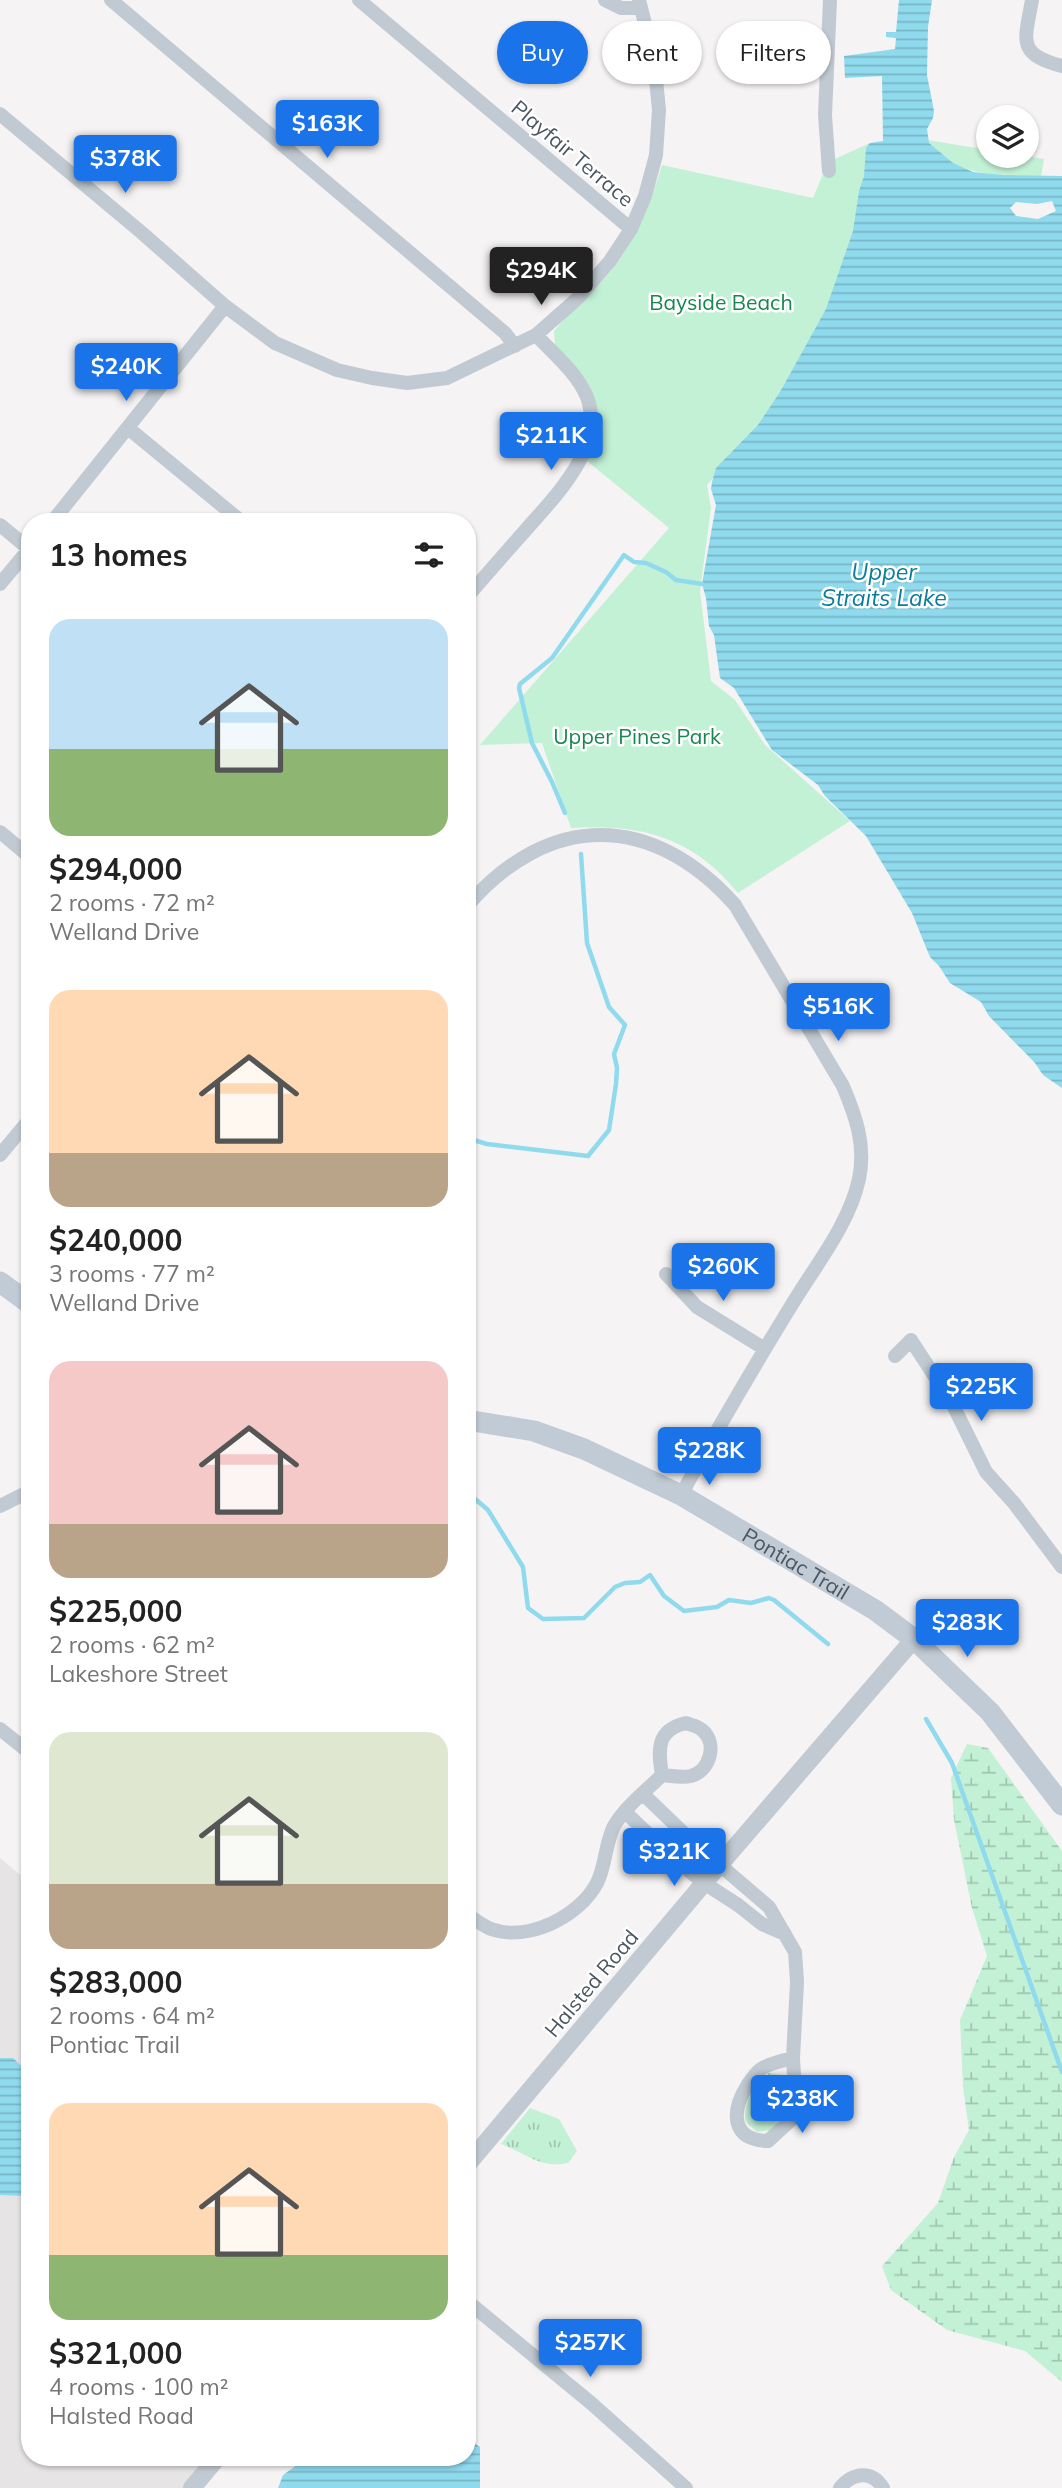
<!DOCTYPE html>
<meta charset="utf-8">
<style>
body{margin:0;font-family:Mulish,sans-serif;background:#f2f2f2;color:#222;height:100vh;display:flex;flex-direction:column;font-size:26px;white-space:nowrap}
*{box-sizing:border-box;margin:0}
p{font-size:23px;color:#767676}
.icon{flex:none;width:38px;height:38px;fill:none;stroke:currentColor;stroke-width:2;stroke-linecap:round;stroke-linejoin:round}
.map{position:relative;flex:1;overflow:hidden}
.sheet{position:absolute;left:21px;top:513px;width:455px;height:1953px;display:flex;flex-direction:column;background:#fff;border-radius:28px;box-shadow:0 2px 5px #0004}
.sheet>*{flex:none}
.top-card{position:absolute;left:497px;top:21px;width:458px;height:63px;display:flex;gap:14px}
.controls{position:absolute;left:976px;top:105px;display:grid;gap:14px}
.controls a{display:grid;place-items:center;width:63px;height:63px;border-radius:50%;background:#fff;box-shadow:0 2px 5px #0004;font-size:35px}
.price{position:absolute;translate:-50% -60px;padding:0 16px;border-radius:7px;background:#1a73e8;color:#fff;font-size:23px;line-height:46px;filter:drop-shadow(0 2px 4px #0008)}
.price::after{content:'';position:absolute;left:50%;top:42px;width:21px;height:16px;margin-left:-10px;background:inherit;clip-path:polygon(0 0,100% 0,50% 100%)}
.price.on{background:#222;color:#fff}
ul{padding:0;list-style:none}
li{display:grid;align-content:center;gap:14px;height:371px;padding:0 28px}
li span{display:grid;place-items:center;height:217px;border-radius:21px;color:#555}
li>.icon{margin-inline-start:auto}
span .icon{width:126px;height:126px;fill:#fffc;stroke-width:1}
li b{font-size:30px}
h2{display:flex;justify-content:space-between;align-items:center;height:84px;padding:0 28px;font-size:30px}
.tag{padding:0 24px;border-radius:32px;background:#fff;box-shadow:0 2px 5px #0004;font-size:24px;line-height:63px}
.tag.on{background:#1a73e8;color:#fff}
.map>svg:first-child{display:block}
.education{fill:#e6e4e5}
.grass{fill:url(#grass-tufts)}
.wetland{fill:url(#wetland-marsh)}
.park{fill:#c3f1d5}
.water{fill:url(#water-rules);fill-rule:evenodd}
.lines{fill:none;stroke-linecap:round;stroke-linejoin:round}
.stream{stroke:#90daee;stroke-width:4.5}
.minor{stroke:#c1cad2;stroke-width:14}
.tertiary{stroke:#c1cad2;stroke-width:18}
.secondary{stroke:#c1cbd6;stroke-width:21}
.labels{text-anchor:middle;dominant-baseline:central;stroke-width:5;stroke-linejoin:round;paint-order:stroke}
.street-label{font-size:21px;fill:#4a5661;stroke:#fff}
.park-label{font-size:21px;fill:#17864f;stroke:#fff}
.water-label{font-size:23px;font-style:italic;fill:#0c7c9b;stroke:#fff}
</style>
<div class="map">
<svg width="1062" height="2488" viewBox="0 0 1062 2488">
<defs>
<pattern id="grass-tufts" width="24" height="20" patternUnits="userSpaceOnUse" patternTransform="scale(1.75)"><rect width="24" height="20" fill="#c3f1d5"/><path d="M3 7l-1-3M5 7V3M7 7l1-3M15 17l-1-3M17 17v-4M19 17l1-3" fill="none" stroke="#a0c6b0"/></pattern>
<pattern id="wetland-marsh" width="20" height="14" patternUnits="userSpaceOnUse" patternTransform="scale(1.75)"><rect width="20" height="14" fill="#c3f1d5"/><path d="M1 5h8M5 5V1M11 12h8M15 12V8" fill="none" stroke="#a0c6b0"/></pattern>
<pattern id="water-rules" width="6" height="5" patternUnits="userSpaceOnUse" patternTransform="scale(1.75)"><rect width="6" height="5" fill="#90daee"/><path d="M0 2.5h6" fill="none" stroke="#78b4c4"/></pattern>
</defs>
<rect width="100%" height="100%" fill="#f5f3f3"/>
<path class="education" d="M 0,1858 L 30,1883 L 30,2457 L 219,2457 L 193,2488 L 0,2488 Z"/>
<path class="grass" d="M 769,2073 L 782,2075 C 797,2092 785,2117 770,2130 L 757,2132 L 746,2122 C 741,2106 756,2082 769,2073 Z
M 530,2108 L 559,2119 L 577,2151 L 568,2163 C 539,2169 526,2153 501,2144 Z"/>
<path class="wetland" d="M 967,1744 L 988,1748 L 1062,1851 L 1062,2382 L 1025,2351 L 947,2330 L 891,2290 L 882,2266 L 938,2203 L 954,2157 L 969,2130 L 963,2087 L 960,2020 L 987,1956 L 972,1908 L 954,1820 L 951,1778 Z"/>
<path class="park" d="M 927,140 L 989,150 L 989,156 L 1025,156 L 1044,159 L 1041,177 C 1004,176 949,177 927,140 Z
M 870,143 L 851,247 L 819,358 L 707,485 L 711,508 L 700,591 L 711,681 L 735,700 L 765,745 L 850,821 L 738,893 C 691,836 641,824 571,828 L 542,743 L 480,745 L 669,528 L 587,461 L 596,429 L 555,346 L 554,331 C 571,310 593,293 610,272 C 635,242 651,202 662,165 L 813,198 L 828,162 Z"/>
<path class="water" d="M 899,0 L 932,0 L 928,27 L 927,75 L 934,111 L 933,118 L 927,129 L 929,143 L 953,163 L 973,172 L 1003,175 L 1062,176 L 1062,1088 L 1043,1075 L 1035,1063 L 989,1016 L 981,1002 L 950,983 L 939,966 L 930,957 L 912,913 L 866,836 L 825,796 L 818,785 L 772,750 L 734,688 L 720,678 L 714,635 L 709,626 L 706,598 L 702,584 L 716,505 L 711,489 L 712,482 L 716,468 L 758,425 L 780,392 L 826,309 L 853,231 L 859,191 L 864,176 L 866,148 L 870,143 L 883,141 L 882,76 L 845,78 L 844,56 L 895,49 L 896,38 L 886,37 L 886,32 L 896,32 ZM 1052,201 L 1056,211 L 1038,219 L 1016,216 L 1010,208 L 1016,202 L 1037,204 Z
M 0,2058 L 13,2058 L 30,2074 L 30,2193 L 23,2196 L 0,2195 Z
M 467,2438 L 480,2447 L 480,2488 L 278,2488 L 283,2475 L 308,2457 L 467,2457 Z"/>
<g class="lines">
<path class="stream" d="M 565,813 L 552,782 L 532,743 L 519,688 L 520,684 L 552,658 L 624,555 L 634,562 L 646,563 L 666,572 L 676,580 L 702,584
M 467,1138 L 487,1144 L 588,1156 L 609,1130 L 616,1084 L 617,1068 L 614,1054 L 625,1025 L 609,1007 L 587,943 L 581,854
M 467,1492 L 488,1510 L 523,1567 L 528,1608 L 543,1619 L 584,1618 L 615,1587 L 625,1583 L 640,1582 L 650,1575 L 664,1596 L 684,1611 L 717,1607 L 729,1600 L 751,1603 L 769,1598 L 774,1600 L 828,1644
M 926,1719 L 952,1763 L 1062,2072"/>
<path class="minor" d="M 111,0 L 505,333 L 515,346
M 359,0 L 631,229
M 605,0 L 621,8 L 640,8
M 1032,0 C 1025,40 1016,54 1062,66
M 0,114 L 141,232 L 225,306 L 275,343 L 337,370 L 372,378 L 407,383 L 447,378 L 536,335 L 578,298 L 610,261 L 631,229 L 645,196 L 656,155 L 659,110 L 654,59 L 639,0
M 829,171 L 825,115 L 830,0
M 128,428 L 242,522
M 52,522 L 225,306
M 0,525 L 29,549
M 0,584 L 30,548
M 467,597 C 486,575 505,553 524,532 C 554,497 606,448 587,397 C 577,373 554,354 536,335
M 0,832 L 30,857
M 467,906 C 549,811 652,812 735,905 L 843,1086 C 856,1117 866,1145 859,1179 C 849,1225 815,1266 791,1306 C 753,1368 716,1431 681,1495
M 0,1155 L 30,1119
M 666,1274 L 697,1307 L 765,1349
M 895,1356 L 911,1340 L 952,1403 L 986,1472 L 1014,1503 L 1062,1567
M 0,1506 L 30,1491
M 686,1723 C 691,1725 698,1726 702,1730 C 718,1743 710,1771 691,1776 C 682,1778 671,1776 662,1775 C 658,1750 656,1730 686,1723 Z
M 0,1729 L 30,1753
M 643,1794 L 693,1842 L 769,1907 L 795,1952 L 797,1982 L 793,2058 L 796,2109 L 793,2118 L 768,2141 C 731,2140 731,2112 747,2086 C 751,2080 755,2073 761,2069 C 770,2063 782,2061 793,2058
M 625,1812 L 677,1861 L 704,1883 L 738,1905 L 762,1924 L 785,1934
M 467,1915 C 475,1919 483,1926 491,1929 C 528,1942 579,1917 597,1883 C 606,1865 605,1844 614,1826 C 625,1807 646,1791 662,1775
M 467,2301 L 591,2403 L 686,2488
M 840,2488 C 853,2472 872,2470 883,2488"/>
<path class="tertiary" d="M 467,2165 L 704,1883 L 914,1639
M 192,2488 L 218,2457"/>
<g class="secondary">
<path d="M 0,1282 L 30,1304"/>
<path id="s1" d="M 467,1420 L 534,1431 L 584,1449 L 681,1495 L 875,1610 L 914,1639 L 990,1712 L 1062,1805"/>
</g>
</g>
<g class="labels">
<g class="street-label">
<text transform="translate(573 153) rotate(40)">Playfair Terrace</text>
<text stroke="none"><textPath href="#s1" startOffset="362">Pontiac Trail</textPath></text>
<text transform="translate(591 1983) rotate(-50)">Halsted Road</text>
</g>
<g class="park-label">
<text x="721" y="302">Bayside Beach</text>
<text x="637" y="736">Upper Pines Park</text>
</g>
<g class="water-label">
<text x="884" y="571">Upper<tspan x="884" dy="26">Straits Lake</tspan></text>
</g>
</g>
</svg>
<div class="controls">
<a><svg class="icon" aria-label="layers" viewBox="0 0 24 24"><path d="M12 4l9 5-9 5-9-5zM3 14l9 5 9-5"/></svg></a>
</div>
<b class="price" style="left:327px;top:160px">$163K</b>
<b class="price" style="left:125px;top:195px">$378K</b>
<b class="price on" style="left:541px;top:307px">$294K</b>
<b class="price" style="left:126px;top:403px">$240K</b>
<b class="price" style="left:551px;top:472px">$211K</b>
<b class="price" style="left:838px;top:1043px">$516K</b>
<b class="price" style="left:723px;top:1303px">$260K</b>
<b class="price" style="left:981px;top:1423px">$225K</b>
<b class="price" style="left:709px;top:1487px">$228K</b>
<b class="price" style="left:967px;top:1659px">$283K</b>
<b class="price" style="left:674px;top:1888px">$321K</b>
<b class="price" style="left:802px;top:2135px">$238K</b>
<b class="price" style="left:590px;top:2379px">$257K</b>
<div class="top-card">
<a class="tag on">Buy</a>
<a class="tag">Rent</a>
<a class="tag">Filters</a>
</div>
<section class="sheet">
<h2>13 homes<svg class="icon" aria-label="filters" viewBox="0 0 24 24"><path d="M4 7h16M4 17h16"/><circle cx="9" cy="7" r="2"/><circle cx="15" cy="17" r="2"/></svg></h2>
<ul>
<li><span style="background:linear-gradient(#bfe0f5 60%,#8fb573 0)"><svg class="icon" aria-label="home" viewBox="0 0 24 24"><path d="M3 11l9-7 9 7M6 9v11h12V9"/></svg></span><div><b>$294,000</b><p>2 rooms · 72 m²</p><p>Welland Drive</p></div></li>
<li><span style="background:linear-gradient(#ffd9b3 75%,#b9a48a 0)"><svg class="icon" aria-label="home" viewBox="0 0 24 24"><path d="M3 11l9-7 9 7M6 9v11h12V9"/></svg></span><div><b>$240,000</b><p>3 rooms · 77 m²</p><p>Welland Drive</p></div></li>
<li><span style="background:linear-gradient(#f6c9c9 75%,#b9a48a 0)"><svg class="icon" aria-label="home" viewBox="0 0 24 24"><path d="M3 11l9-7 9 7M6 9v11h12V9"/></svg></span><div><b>$225,000</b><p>2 rooms · 62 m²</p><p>Lakeshore Street</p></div></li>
<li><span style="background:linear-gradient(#dfe7d0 70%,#b9a48a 0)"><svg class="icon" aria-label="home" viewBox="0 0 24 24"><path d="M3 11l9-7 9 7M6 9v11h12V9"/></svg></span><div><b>$283,000</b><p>2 rooms · 64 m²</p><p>Pontiac Trail</p></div></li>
<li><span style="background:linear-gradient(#ffd9b3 70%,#8fb573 0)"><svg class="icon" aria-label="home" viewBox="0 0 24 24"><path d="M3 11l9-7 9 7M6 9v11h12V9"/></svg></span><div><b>$321,000</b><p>4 rooms · 100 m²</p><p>Halsted Road</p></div></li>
</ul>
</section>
</div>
